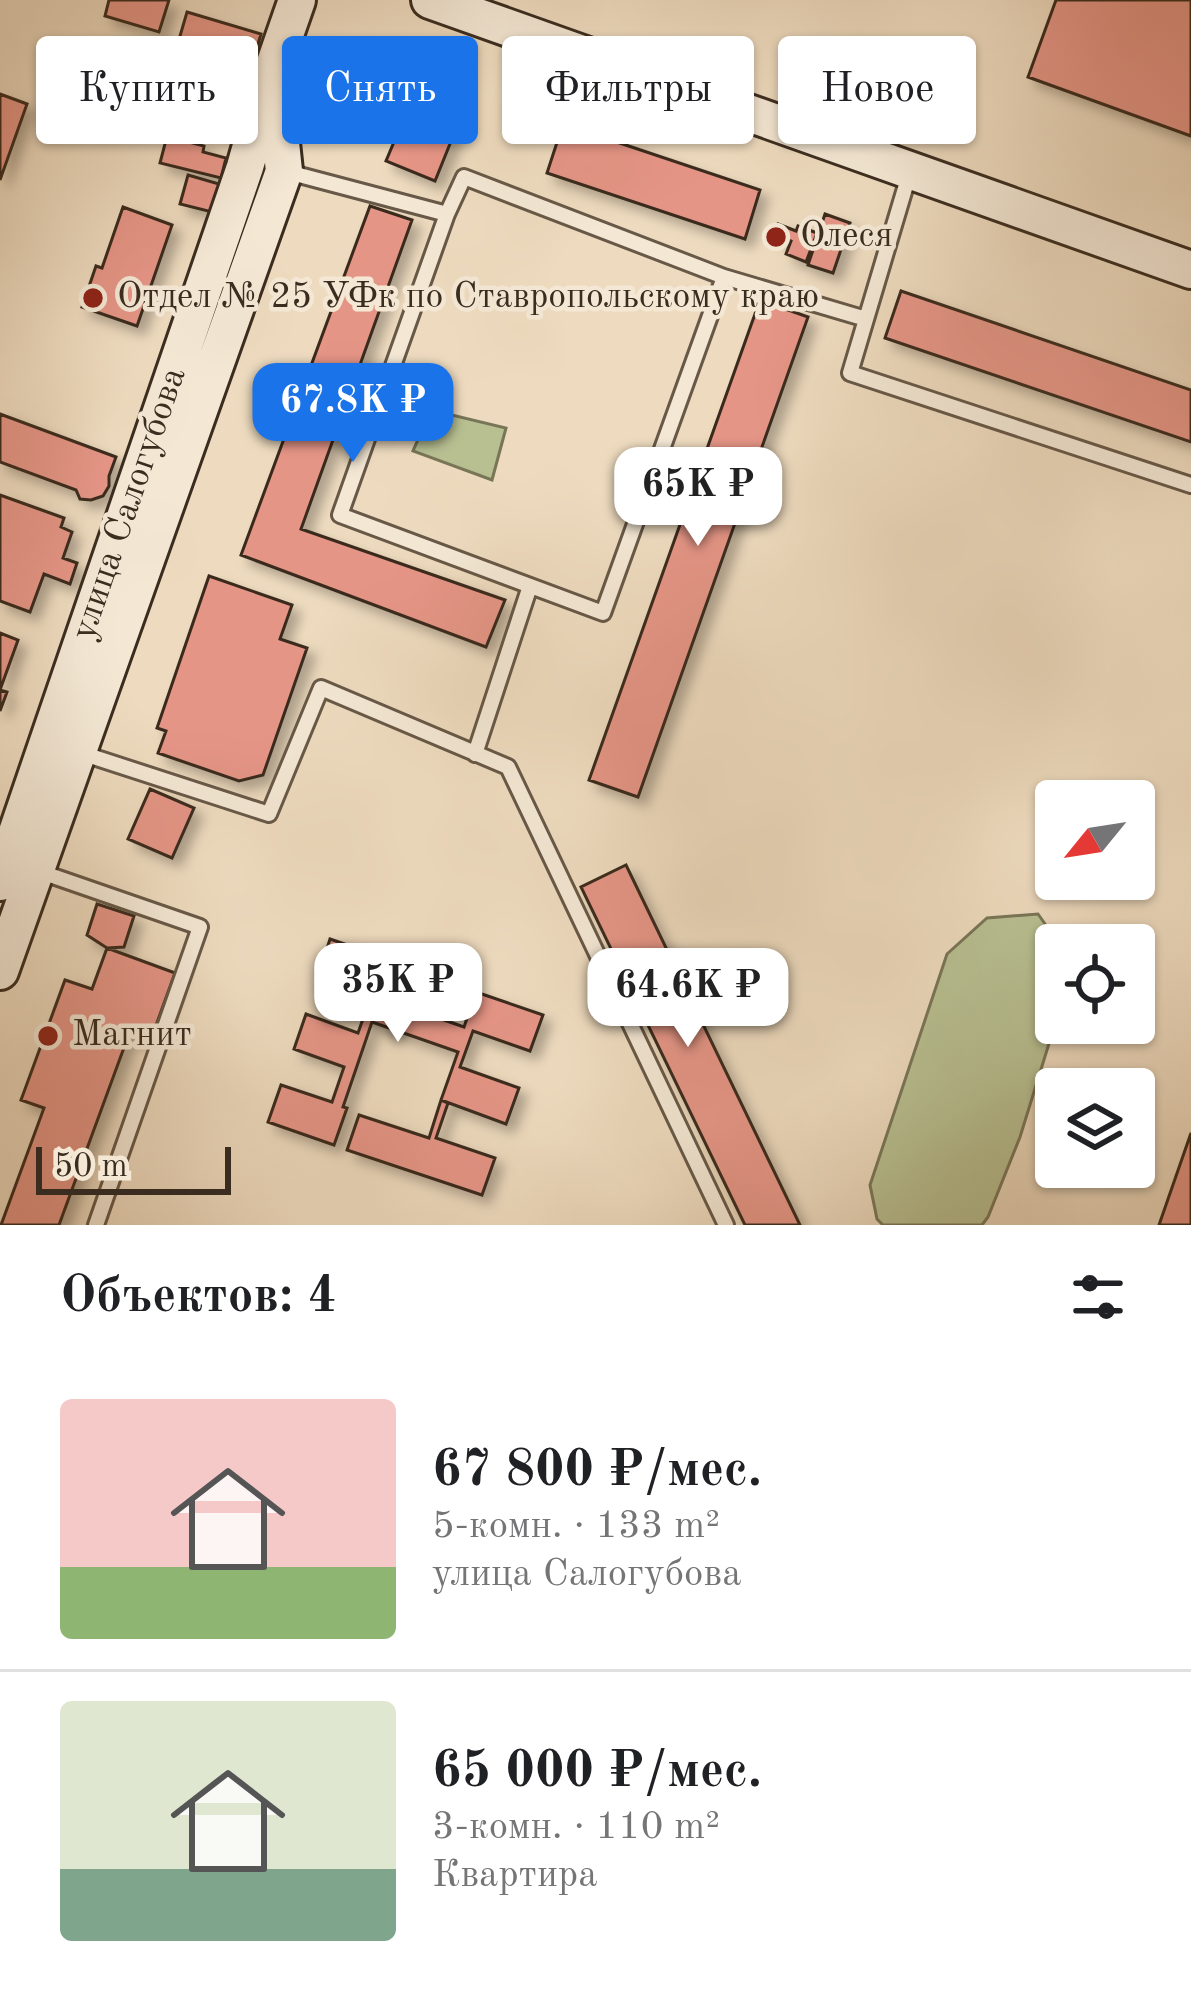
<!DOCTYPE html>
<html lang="ru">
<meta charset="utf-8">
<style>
body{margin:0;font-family:"Old Standard TT",serif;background:#f6f6f6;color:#202124;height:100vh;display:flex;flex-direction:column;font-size:45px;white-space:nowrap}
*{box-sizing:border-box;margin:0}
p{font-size:39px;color:#757577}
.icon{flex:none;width:66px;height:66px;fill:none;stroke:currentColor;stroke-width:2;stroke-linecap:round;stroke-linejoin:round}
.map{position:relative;height:1225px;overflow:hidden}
.side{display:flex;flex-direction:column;background:#fff;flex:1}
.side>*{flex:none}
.guide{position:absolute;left:36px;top:36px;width:1119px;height:108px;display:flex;gap:24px}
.needle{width:78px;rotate:240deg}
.fabs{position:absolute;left:1035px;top:780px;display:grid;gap:24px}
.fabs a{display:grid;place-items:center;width:120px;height:120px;border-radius:12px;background:#fff;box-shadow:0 3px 9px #0004;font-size:60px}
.scale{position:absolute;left:36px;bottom:30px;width:195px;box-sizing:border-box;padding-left:12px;border:6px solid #3a2c1f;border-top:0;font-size:33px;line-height:42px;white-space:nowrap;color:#3a2c1f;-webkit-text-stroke:9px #f4e8d5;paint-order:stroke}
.price{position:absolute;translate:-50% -102px;padding:0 27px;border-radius:24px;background:#fff;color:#222;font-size:39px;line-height:78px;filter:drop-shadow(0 3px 6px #0008)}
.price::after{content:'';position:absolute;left:50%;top:72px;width:36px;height:27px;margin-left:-18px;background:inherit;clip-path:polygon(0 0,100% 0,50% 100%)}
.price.active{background:#1a73e8;color:#fff}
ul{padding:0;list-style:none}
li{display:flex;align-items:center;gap:36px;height:300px;padding:0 60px}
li+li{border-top:3px solid #e0e0e0}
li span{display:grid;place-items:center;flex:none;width:336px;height:240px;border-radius:12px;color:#555}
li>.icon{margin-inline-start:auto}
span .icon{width:144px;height:144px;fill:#fffc;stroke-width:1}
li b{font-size:51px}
h2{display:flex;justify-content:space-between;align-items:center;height:144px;padding:0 60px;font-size:51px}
.tag{padding:0 42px;border-radius:12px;background:#fff;box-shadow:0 3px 9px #0004;font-size:42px;line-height:108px}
.tag.active{background:#1a73e8;color:#fff}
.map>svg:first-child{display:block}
.green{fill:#b8c092;stroke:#797658;stroke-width:3}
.building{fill:#e59586;stroke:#3a2c1f;stroke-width:3;filter:url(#shadow)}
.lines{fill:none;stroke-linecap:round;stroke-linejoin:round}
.lane-casing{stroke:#675847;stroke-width:20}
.secondary-casing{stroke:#3a2c1f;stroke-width:42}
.lane{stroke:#f4e8d5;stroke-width:14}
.secondary{stroke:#f4e8d5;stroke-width:36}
.poi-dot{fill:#8f2418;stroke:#f4e8d5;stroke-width:4.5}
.labels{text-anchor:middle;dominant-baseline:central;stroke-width:9;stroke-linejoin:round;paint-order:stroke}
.poi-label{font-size:36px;fill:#3a2c1f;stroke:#f4e8d5;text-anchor:start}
.street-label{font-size:36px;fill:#3a2c1f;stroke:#f4e8d5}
</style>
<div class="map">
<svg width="1191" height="1225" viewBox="0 0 1191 1225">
<defs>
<filter id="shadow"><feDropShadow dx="8" dy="8" stdDeviation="6" flood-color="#0004"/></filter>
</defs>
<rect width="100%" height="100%" fill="#eedbbf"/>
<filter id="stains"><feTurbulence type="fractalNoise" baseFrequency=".00167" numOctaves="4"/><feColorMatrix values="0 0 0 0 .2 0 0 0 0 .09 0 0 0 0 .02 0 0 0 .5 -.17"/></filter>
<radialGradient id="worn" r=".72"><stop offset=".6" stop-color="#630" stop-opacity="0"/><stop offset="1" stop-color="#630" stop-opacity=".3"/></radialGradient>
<path class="green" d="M 431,410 L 506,428 L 492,480 L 413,451 Z
M 1038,914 L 1060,945 L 1056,945 L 1056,1021 L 1020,1137 L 988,1217 L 982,1225 L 883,1225 L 877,1219 L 870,1185 L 947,954 L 987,918 Z"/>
<path class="building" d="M 109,0 L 169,0 L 159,32 L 105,16 Z
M 1056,0 L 1191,0 L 1191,136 L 1028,77 Z
M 187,12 L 261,34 L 235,123 L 161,101 Z
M 0,94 L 27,104 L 0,180 Z
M 421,103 L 460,119 L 435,181 L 386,161 L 399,130 L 408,135 Z
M 563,124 L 760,190 L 745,239 L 547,173 Z
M 167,136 L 204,146 L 203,152 L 226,158 L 221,178 L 160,163 Z
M 188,175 L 219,184 L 212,212 L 180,204 Z
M 370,206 L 412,220 L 301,529 L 505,600 L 486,647 L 241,555 Z
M 123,207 L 172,225 L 137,326 L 82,307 L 96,266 L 102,268 Z
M 825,214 L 850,223 L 833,273 L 808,265 Z
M 778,224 L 796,231 L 798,226 L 817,233 L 806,262 L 786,254 L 791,241 L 774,234 Z
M 901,291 L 1191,390 L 1191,442 L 885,338 Z
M 760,300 L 808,317 L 638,797 L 589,780 Z
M 0,414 L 116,457 L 109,476 L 109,486 L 103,496 L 91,500 L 80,499 L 76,490 L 0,462 Z
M 0,495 L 64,518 L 61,527 L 72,532 L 63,558 L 77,563 L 70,584 L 44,574 L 30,612 L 0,601 Z
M 209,576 L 292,605 L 280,639 L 307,648 L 263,775 L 239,781 L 158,753 L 166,731 L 157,728 Z
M 0,633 L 18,640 L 0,690 L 7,692 L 0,711 Z
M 150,789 L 194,808 L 172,858 L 128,839 Z
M 626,865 L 800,1225 L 745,1225 L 581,887 Z
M 97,904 L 134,916 L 124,947 L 107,948 L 87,935 Z
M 330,939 L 397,962 L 384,999 L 464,1027 L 476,992 L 543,1015 L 530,1051 L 473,1031 L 460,1067 L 519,1088 L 506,1124 L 441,1100 L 458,1052 L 372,1022 L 343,1107 L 347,1108 L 334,1145 L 268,1122 L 281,1085 L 332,1102 L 344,1067 L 294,1049 L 306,1014 L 358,1033 L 371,996 L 318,977 Z
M 107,948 L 175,973 L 150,1042 L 129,1034 L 59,1225 L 1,1225 L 44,1108 L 21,1100 L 65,980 L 92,989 Z
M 441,1100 L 448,1103 L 436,1138 L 495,1158 L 482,1195 L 347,1150 L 359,1115 L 429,1138 Z
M 1191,1133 L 1191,1225 L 1159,1225 Z"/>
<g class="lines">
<defs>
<path id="lane" d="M 284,171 L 447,214 L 340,515 L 603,613 L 724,277 L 464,177 L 447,214
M 909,175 L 850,373 L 1191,485
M 724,277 L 866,319
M 78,752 L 269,814 L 321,688 L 508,767 L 726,1225
M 475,754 L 530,586
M 41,872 L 200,927 L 96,1225"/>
<path id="secondary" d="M 430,0 L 1191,270
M 0,882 L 245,167 L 273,69 L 297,0
M 0,971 L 284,171 L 273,69"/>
</defs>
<use href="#lane" class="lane-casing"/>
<use href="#secondary" class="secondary-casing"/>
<use href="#lane" class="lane"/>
<use href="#secondary" class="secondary"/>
</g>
<g class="poi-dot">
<circle cx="776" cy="237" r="12"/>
<circle cx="93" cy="298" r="12"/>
<circle cx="48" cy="1036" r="12"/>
</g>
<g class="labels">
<g class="poi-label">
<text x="800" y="237">Олеся</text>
<text x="117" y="298">Отдел № 25 УФк по Ставропольскому краю</text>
<text x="72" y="1036">Магнит</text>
</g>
<g class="street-label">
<text transform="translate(130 504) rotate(-71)">улица Салогубова</text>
</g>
</g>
<rect width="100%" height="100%" filter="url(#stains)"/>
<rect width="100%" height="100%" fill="url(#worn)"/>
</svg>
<div class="fabs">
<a><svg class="needle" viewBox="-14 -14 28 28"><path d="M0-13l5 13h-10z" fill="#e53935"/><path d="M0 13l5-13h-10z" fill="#757577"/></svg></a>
<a><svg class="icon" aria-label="locate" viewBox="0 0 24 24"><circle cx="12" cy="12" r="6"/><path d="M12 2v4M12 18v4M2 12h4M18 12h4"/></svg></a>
<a><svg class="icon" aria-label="layers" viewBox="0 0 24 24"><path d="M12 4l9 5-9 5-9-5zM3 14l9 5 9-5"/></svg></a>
</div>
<div class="scale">50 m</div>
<b class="price active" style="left:353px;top:465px">67.8K ₽</b>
<b class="price" style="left:698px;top:549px">65K ₽</b>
<b class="price" style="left:398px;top:1045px">35K ₽</b>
<b class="price" style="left:688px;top:1050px">64.6K ₽</b>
<div class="guide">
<a class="tag">Купить</a>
<a class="tag active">Снять</a>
<a class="tag">Фильтры</a>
<a class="tag">Новое</a>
</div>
</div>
<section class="side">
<h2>Объектов: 4<svg class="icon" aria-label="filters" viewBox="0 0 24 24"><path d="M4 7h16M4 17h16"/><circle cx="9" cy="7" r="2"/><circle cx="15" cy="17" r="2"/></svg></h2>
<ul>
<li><span style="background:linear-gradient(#f6c9c9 70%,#8fb573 0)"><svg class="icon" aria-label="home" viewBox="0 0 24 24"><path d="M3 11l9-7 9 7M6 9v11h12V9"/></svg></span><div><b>67 800 ₽/мес.</b><p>5-комн. · 133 m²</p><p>улица Салогубова</p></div></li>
<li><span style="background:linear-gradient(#dfe7d0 70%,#7fa58c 0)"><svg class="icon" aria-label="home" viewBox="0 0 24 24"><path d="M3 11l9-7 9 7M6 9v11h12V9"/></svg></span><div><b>65 000 ₽/мес.</b><p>3-комн. · 110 m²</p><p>Квартира</p></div></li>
</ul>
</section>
